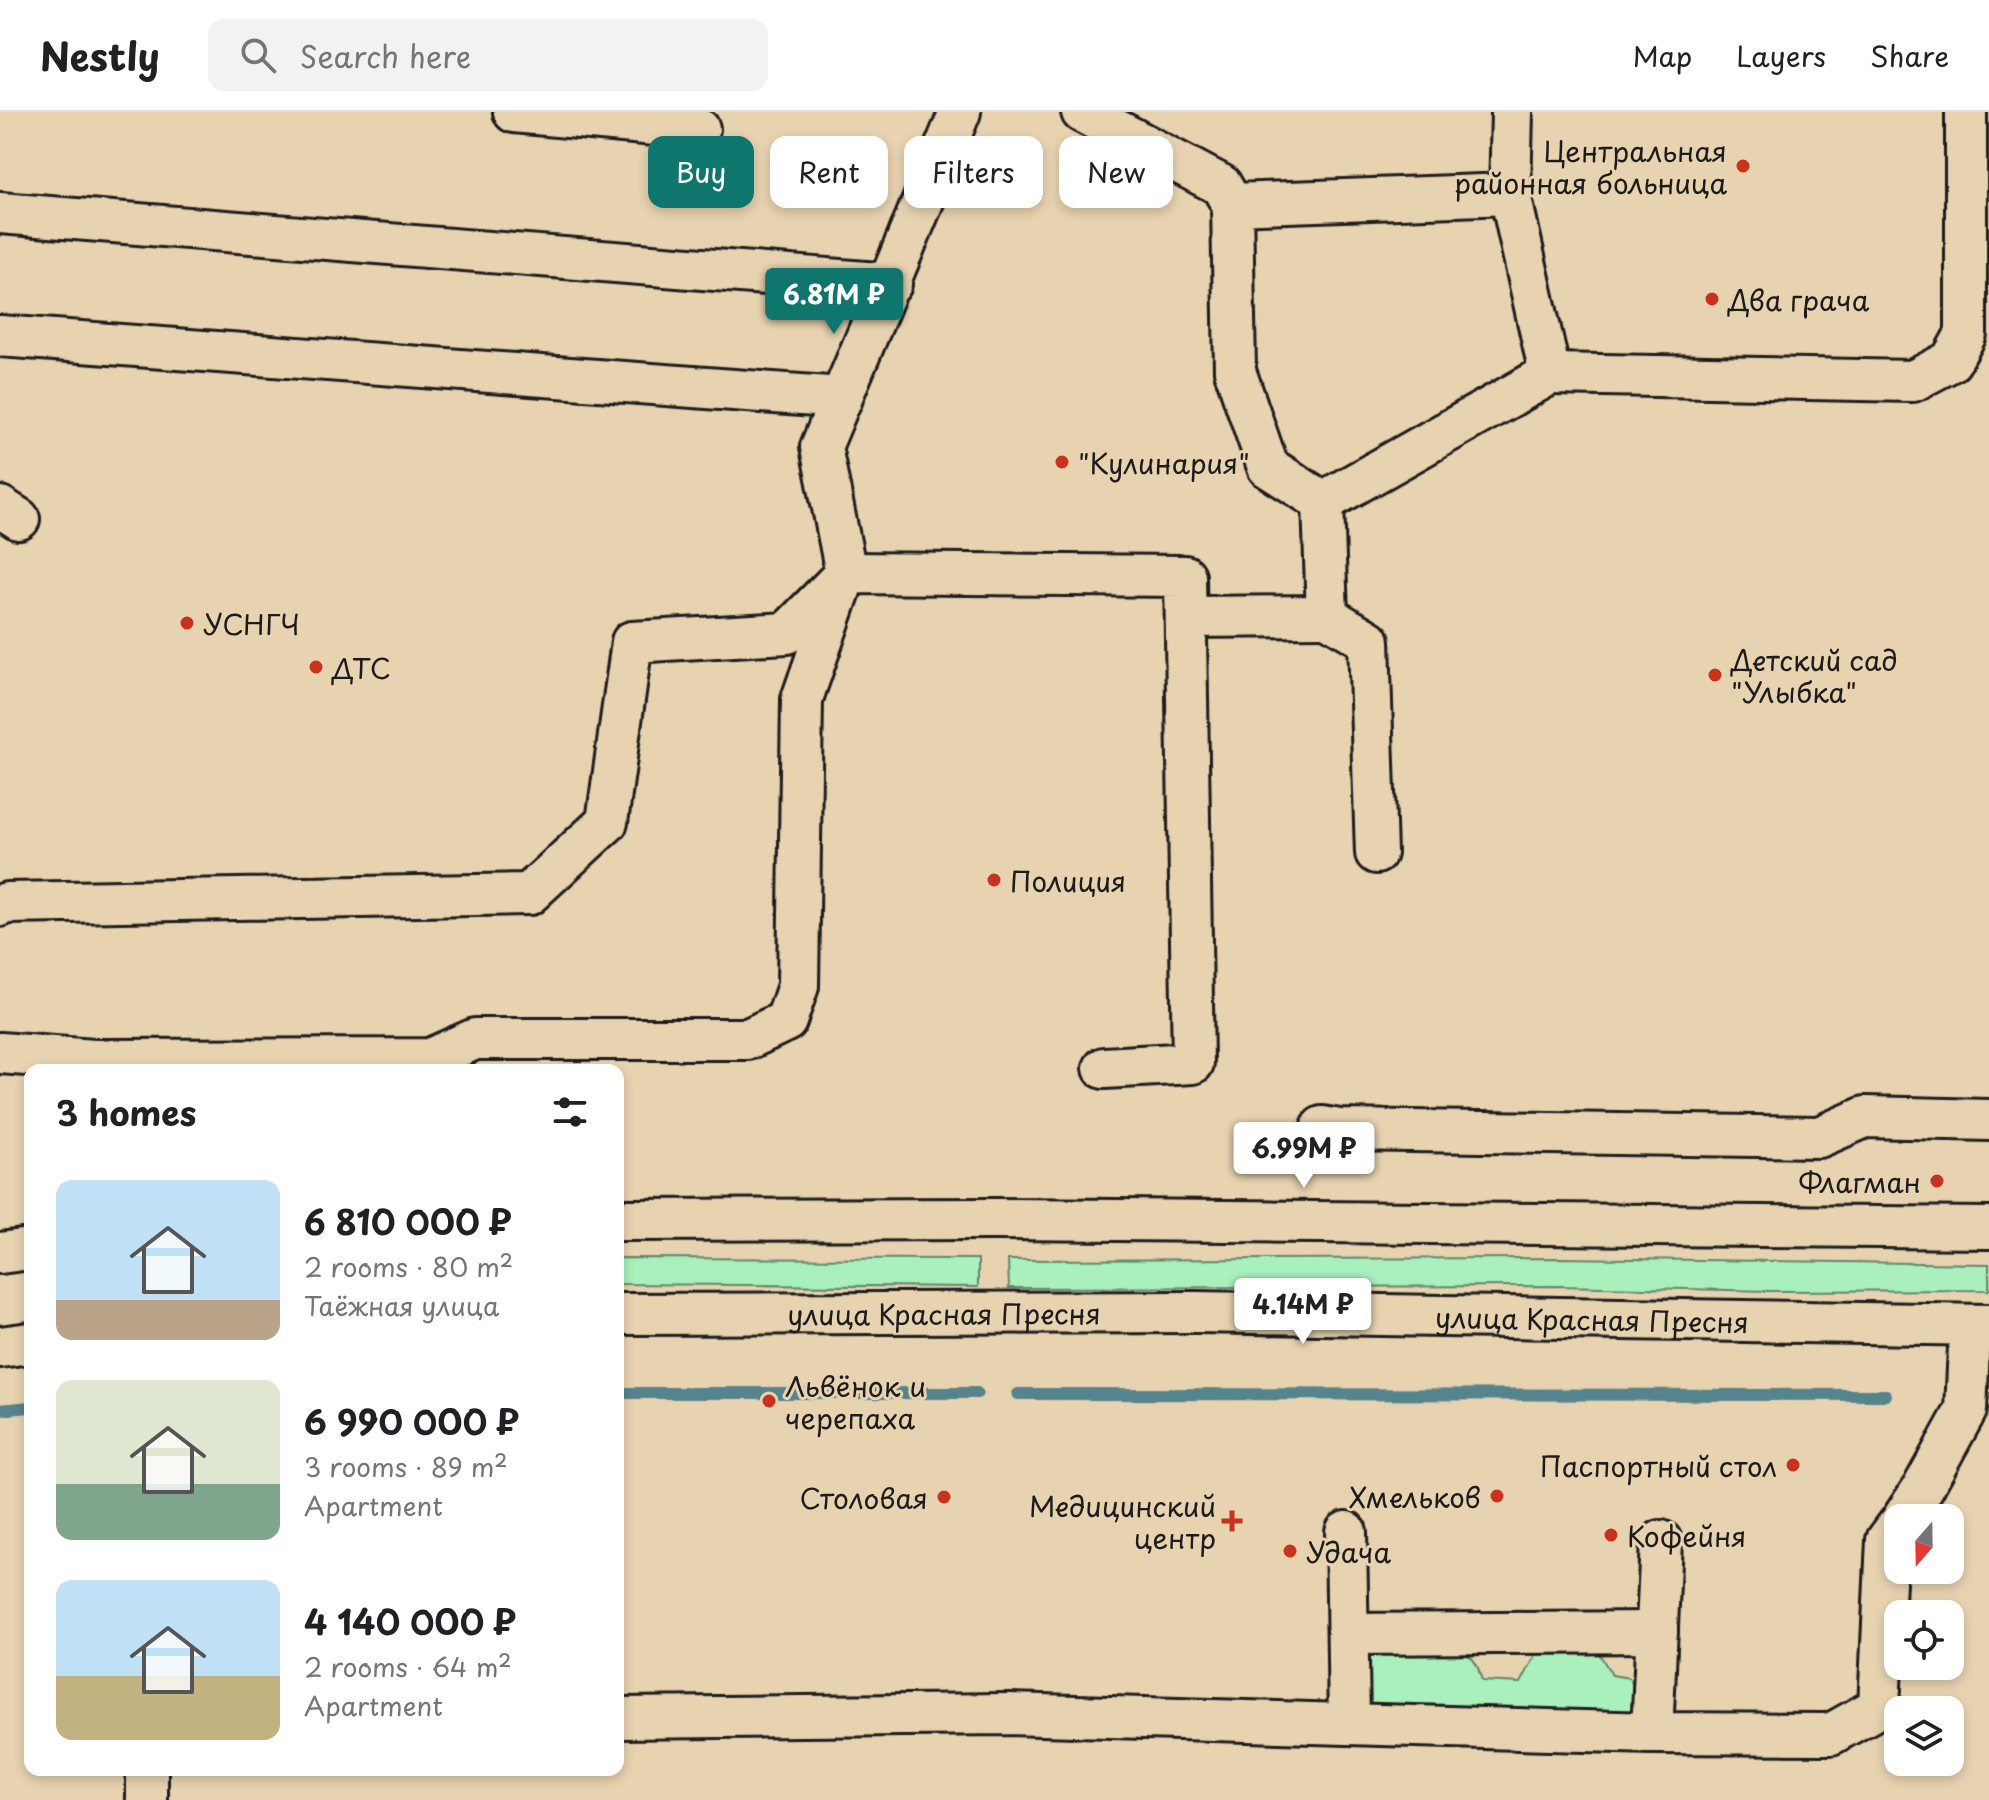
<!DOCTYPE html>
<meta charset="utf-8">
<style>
body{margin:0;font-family:"Playpen Sans",sans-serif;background:#f2f2f2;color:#202124;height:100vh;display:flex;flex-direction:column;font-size:30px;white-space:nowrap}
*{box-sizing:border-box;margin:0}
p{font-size:26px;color:#757577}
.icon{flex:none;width:44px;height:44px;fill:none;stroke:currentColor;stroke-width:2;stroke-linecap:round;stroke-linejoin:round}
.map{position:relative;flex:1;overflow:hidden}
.details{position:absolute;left:24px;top:952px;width:600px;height:712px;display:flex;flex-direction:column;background:#fff;border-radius:16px;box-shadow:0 4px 12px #0003}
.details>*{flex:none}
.banner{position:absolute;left:648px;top:24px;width:760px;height:72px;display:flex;gap:16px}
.needle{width:52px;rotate:200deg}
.tools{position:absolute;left:1884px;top:1392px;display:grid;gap:16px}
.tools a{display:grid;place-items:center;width:80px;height:80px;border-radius:16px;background:#fff;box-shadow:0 4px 12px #0003;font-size:40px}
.price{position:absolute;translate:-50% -68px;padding:0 18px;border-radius:8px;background:#fff;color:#222;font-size:26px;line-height:52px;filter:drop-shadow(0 2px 4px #0008)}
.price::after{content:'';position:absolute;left:50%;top:48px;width:24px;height:18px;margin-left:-12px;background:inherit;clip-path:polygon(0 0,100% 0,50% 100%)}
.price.selected{background:#0f766e;color:#fff}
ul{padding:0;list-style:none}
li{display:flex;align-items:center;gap:24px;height:200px;padding:0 32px}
li span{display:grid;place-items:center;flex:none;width:224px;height:160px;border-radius:16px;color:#555}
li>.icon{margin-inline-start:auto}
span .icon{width:96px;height:96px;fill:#fffc;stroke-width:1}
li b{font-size:34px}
h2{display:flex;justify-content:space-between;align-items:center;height:96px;padding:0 32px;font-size:34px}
.chip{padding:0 28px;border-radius:16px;background:#fff;box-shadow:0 4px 12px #0003;font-size:28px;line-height:72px}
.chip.selected{background:#0f766e;color:#fff}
header{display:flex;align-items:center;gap:48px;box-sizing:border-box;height:112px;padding:0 40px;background:#fff;border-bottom:2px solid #e0e0e0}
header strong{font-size:38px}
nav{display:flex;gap:44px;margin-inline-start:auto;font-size:28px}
.search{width:560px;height:72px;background:#f2f2f2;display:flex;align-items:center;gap:20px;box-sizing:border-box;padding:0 28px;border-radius:16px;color:#757577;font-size:30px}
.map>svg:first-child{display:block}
.green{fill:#a9f0bc;stroke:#62866c;stroke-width:2}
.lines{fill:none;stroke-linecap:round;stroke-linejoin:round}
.stream{stroke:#55848d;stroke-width:12}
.minor-casing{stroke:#1c1c1c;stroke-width:46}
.minor{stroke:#e8d3b1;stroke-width:40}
.poi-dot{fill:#c8321e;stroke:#e8d3b1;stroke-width:3}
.labels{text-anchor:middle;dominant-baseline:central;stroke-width:6;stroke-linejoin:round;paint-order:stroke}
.poi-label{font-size:28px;fill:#1c1c1c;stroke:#e8d3b1;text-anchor:start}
.street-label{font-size:28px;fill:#1c1c1c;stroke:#e8d3b1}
</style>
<header>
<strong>Nestly</strong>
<div class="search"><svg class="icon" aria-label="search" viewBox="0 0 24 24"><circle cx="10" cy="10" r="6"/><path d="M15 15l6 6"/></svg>Search here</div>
<nav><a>Map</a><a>Layers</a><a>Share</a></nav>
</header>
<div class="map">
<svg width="1989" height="1688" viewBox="0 0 1989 1688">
<rect width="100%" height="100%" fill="#e8d3b1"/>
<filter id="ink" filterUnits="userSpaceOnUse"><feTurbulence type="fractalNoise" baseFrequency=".0125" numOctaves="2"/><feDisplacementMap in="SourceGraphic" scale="16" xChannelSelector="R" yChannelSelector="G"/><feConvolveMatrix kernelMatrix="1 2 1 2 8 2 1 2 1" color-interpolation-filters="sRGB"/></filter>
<g filter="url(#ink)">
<path class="green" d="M 618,1146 L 978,1147 L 978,1175 L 618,1172 Z
M 1560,1146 L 1989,1152 L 1989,1178 L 1770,1179 L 1560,1174 L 1009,1176 L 1008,1148 Z
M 1378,1533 C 1401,1534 1455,1529 1472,1546 C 1478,1553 1480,1561 1482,1569 L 1521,1571 L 1540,1535 L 1597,1538 L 1612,1563 L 1629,1566 C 1638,1580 1639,1591 1628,1605 L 1372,1605 L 1358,1584 L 1361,1549 Z"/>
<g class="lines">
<path class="stream" d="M 618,1281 L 977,1281
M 1018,1282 L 1886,1283
M 0,1298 L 30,1295"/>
<defs>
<g id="minor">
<path d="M 514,0 L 699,17"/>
<path d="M 1082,0 L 1221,73 L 1232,92 L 1235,259 L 1268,355 L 1323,390 L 1327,504 L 1186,505"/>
<path d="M 1232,92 L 1510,82"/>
<path d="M 0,101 L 891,172"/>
<path d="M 0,224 L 842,286"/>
<path d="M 1550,262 L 1913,269 L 1951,249 L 1966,222 L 1966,0"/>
<path d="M 1323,390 L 1550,262 L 1510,82 L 1512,0"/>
<path d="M 0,395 L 19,407"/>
<path d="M 1327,504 L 1369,529 L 1376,741"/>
<path d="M 0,794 L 7,791 L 529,782 L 607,710 L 632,530 L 787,521 L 846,461 L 1185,464 L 1193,951 L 1104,956"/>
<path d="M 0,941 L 94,948 L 430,947 L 475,927 L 748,927 L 786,909 L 798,874 L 802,587 L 846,461 L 821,335 L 960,0"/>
<path d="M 1322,1015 L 1339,1018 L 1819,1025 L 1865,1005 L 1989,1008"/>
<path d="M 618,1108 L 996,1107 L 1989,1116"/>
<path d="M 0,1141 L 30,1137"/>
<path id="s1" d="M 618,1202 L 1196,1200 L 1989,1213"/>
<path d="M 0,1235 L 30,1231"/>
<path d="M 1903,1406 L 1923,1376 L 1966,1298 L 1970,1213"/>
<path d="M 1346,1420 L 1349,1611"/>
<path d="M 1348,1522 L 1657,1520"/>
<path d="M 618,1606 L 1008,1602 L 1652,1621 L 1831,1622 L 1879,1595 L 1887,1428 L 1898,1413"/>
<path d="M 1652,1621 L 1661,1429"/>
<path d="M 147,1688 L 147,1658"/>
</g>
</defs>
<use href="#minor" class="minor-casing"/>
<use href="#minor" class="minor"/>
</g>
</g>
<g class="poi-dot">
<circle cx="1743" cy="54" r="8"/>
<circle cx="1712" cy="187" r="8"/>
<circle cx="1062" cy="350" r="8"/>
<circle cx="187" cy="511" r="8"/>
<circle cx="316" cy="555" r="8"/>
<circle cx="1715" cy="563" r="8"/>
<circle cx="994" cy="768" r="8"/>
<circle cx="1937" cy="1069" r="8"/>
<circle cx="769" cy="1289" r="8"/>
<circle cx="1793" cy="1353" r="8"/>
<circle cx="1497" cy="1384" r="8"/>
<circle cx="944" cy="1385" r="8"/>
<path d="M1228 1397h8v8h8v8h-8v8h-8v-8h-8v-8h8z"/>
<circle cx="1611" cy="1423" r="8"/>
<circle cx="1290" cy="1439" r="8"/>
</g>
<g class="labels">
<g class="poi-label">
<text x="1727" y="38" text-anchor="end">Центральная<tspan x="1727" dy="32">районная больница</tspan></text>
<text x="1728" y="187">Два грача</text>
<text x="1078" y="350">"Кулинария"</text>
<text x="203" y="511">УСНГЧ</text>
<text x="1731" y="547">Детский сад<tspan x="1731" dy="32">"Улыбка"</tspan></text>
<text x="332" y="555">ДТС</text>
<text x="1010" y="768">Полиция</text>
<text x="1921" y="1069" text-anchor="end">Флагман</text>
<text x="785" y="1273">Львёнок и<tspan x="785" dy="32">черепаха</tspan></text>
<text x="1777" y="1353" text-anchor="end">Паспортный стол</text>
<text x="1481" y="1384" text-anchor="end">Хмельков</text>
<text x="928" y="1385" text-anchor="end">Столовая</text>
<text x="1216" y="1393" text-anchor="end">Медицинский<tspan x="1216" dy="32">центр</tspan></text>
<text x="1627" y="1423">Кофейня</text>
<text x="1306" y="1439">Удача</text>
</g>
<g class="street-label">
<text stroke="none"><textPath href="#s1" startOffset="326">улица Красная Пресня</textPath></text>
<text stroke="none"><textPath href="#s1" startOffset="974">улица Красная Пресня</textPath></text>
</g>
</g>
</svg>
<div class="tools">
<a><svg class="needle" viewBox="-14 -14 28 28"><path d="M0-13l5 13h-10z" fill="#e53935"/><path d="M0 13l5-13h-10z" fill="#757577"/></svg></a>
<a><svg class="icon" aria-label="locate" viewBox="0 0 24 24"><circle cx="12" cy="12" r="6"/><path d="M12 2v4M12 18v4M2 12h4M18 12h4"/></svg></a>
<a><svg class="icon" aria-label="layers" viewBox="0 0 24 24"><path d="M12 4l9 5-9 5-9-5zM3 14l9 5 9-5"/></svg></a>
</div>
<b class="price selected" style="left:834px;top:224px">6.81M ₽</b>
<b class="price" style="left:1304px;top:1078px">6.99M ₽</b>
<b class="price" style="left:1303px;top:1234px">4.14M ₽</b>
<div class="banner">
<a class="chip selected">Buy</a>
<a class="chip">Rent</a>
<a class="chip">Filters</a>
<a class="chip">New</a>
</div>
<section class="details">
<h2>3 homes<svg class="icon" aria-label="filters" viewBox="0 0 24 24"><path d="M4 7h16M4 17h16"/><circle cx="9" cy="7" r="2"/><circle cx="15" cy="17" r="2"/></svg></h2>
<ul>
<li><span style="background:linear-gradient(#bfe0f5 75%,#b9a48a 0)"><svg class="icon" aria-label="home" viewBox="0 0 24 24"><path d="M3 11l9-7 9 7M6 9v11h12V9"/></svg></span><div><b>6 810 000 ₽</b><p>2 rooms · 80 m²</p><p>Таёжная улица</p></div></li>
<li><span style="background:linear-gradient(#dfe7d0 65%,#7fa58c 0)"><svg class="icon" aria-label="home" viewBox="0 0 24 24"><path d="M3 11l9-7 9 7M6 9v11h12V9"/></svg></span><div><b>6 990 000 ₽</b><p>3 rooms · 89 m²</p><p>Apartment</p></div></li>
<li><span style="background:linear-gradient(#bfe0f5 60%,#c2b280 0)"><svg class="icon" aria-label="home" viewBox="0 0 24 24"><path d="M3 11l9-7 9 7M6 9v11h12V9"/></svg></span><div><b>4 140 000 ₽</b><p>2 rooms · 64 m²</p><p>Apartment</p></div></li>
</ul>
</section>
</div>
